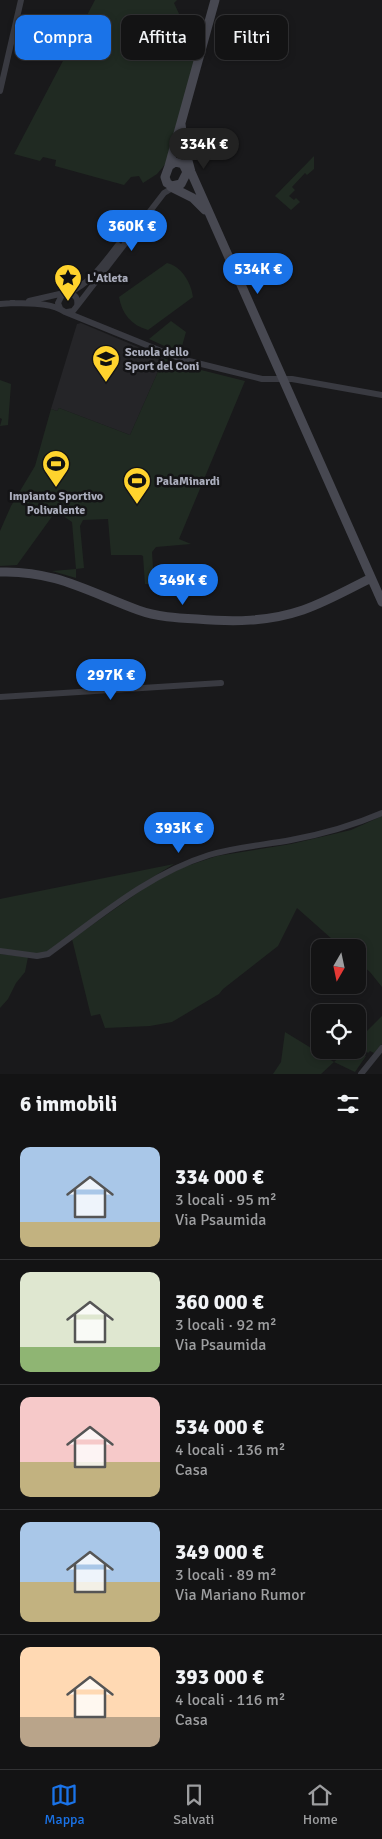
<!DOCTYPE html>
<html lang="it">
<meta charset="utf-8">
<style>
body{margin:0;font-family:Signika,sans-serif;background:#1c1c1d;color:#f1f3f6;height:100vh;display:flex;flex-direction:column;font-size:19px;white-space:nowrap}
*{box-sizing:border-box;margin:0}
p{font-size:16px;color:#9d9ea0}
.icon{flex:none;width:28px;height:28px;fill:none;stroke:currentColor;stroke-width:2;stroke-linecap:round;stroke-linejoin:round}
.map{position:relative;height:1074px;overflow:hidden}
.drawer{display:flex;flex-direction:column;background:#131314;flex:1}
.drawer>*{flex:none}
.guide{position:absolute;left:15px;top:15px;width:352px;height:45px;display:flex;gap:10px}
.needle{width:32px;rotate:189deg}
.tools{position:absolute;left:311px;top:939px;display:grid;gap:10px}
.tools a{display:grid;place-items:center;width:55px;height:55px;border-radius:10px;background:#131314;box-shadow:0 2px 8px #0003,0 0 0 1px #323234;font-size:25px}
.price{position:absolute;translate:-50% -42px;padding:0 11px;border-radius:18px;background:#1a73e8;color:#fff;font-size:16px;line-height:32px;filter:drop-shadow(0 1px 2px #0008)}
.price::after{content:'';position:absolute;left:50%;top:30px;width:15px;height:11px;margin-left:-8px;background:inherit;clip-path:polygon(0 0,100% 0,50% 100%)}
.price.on{background:#222;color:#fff}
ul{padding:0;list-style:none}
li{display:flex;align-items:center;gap:15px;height:125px;padding:0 20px}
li+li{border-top:1px solid #323234}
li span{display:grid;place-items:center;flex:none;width:140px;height:100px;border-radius:10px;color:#555}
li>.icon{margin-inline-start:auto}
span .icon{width:60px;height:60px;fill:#fffc;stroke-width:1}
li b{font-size:21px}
h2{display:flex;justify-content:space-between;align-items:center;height:60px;padding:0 20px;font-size:21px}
.chip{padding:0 18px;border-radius:10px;background:#131314;box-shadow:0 2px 8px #0003,0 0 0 1px #323234;font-size:18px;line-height:45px}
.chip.on{background:#1a73e8;color:#fff}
.dock{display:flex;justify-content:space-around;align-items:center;height:70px;border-top:1px solid #323234;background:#131314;font-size:14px;color:#9d9ea0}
.dock a{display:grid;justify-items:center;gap:2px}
.dock .on{color:#1a73e8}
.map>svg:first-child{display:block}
.built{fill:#252528}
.green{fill:#202a22}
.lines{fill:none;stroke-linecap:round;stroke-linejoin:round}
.street{stroke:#393a41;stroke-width:6}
.secondary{stroke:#474851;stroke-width:9}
.labels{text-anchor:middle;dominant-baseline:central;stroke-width:5;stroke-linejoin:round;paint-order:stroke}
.poi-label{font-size:12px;font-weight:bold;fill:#aaadbc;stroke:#141416;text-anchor:start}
</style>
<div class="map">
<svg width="382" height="1074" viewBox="0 0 382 1074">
<rect width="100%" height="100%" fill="#19191b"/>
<path class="built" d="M 81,323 L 164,358 L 130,435 L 59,408 L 57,411 L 51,409 L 77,324 Z"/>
<path class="green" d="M 95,0 L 177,0 L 174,3 L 186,29 L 196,29 L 197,32 L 196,35 L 201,39 L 168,161 L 157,174 L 143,183 L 139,176 L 131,177 L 124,185 L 55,166 L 56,160 L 43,157 L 40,161 L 14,154 Z
M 314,156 L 314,169 L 307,175 L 305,173 L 292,187 L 295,190 L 289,196 L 294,200 L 296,198 L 300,202 L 291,210 L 275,196 Z
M 167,263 C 181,266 191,282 193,297 L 148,330 C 131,325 122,314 119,297 Z
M 171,321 L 186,332 L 180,353 L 149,339 Z
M 164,358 L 177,364 L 245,381 L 179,539 L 191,544 L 156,547 L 152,552 L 154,584 L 145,584 L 143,556 L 141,555 L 111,555 L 108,519 L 83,520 L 80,526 L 84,568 L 76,569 L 76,578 L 52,571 L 76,569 L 72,522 L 56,511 L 17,565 L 0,566 L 0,531 L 11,506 L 35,466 L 51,409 L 57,411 L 59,408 L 130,435 Z
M 0,380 L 11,384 L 8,425 L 0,426 L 2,419 L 0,418 Z
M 382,816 L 382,987 L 370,972 L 358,962 L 358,948 L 341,947 L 297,908 L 278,946 L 223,989 L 219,994 L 172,1022 L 150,1026 L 105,1028 L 100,1014 L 91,1016 L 72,939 L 153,882 L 184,867 L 217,856 L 291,844 L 351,830 Z
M 174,864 L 140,885 L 49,951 L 41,954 L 0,949 L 0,899 Z
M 0,954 L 28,957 L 25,972 L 16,983 L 8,999 L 0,1008 Z
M 382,1016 L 382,1044 L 374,1053 L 370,1051 L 368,1053 L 366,1051 L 364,1055 L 366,1056 L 355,1072 L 334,1062 L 321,1074 L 273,1074 L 281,1062 L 285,1032 L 334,1062 L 347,1050 L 358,1050 L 358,1040 Z"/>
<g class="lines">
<path class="street" d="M 0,91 L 21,0
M 68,293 C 90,284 104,263 118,245
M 29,301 L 64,293
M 11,303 C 28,304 50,302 65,312 L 181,359 L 262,379 L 292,379 L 382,395
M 0,304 L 14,303
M 77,306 L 164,193 L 174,187
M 60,308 L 58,303 L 62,295 C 71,290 79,296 77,306 L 73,311 L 67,312
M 0,697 L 221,683
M 0,951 L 37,956 L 48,954 C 98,918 148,874 209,855 C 236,847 264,845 291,840 C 323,834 352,826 382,813
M 361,1074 L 382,1048"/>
<path class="secondary" d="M 181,124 L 184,146 L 191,172 L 382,602
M 175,162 L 183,164 L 187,172 L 181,184 L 172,186 L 167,183 L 165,177 L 169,166 Z
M 169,166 L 215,0
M 171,187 L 193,198 L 205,210
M 0,572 C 54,570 89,592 138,610 C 157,617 177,618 197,619 C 233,622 268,622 303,610 C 326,602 349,589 371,578"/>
</g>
<defs>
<symbol id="sight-pin" viewBox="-11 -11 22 30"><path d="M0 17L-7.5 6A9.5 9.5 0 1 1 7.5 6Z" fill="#ffd32d" stroke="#141416"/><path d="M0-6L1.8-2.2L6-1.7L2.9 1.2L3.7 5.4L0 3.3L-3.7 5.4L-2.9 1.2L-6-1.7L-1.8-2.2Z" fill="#111"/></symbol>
<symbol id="university-pin" viewBox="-11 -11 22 30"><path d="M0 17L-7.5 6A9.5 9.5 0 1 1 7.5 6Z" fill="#ffd32d" stroke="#141416"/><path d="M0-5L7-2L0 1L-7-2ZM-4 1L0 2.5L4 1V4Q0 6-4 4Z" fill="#111"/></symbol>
<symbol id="stadium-pin" viewBox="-11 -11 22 30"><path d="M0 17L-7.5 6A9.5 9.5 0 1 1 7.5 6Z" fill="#ffd32d" stroke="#141416"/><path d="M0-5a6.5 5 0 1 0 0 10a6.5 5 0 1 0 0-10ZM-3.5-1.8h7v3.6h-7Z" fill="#111"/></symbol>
</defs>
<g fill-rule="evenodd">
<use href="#sight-pin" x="52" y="262" width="32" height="43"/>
<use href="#university-pin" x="90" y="343" width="32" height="43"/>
<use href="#stadium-pin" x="40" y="448" width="32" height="43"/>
<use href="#stadium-pin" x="121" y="465" width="32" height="43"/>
</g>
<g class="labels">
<g class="poi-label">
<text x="87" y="278">L'Atleta</text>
<text x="125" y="352">Scuola dello<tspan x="125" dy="14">Sport del Coni</tspan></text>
<text x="156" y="481">PalaMinardi</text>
<text x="56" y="496" text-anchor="middle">Impianto Sportivo<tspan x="56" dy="14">Polivalente</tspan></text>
</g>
</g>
</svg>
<div class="tools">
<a><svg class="needle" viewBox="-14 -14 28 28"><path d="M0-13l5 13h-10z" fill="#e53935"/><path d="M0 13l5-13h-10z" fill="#9d9ea0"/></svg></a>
<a><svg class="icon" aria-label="locate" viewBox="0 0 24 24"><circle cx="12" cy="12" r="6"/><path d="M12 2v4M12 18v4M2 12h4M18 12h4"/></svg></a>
</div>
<b class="price on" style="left:204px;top:170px">334K €</b>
<b class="price" style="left:132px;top:252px">360K €</b>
<b class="price" style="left:258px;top:295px">534K €</b>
<b class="price" style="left:183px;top:606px">349K €</b>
<b class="price" style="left:111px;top:701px">297K €</b>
<b class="price" style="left:179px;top:854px">393K €</b>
<div class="guide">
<a class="chip on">Compra</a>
<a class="chip">Affitta</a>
<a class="chip">Filtri</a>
</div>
</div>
<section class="drawer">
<h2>6 immobili<svg class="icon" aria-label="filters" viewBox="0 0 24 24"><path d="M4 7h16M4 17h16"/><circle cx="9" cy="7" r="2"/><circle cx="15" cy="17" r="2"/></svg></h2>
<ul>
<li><span style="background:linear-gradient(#a9c7e8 75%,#c2b280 0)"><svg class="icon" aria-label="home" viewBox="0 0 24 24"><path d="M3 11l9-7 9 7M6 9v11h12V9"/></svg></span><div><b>334 000 €</b><p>3 locali · 95 m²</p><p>Via Psaumida</p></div></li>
<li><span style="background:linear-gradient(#dfe7d0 75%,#8fb573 0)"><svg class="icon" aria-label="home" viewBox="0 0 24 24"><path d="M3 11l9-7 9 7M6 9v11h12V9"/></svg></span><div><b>360 000 €</b><p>3 locali · 92 m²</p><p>Via Psaumida</p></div></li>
<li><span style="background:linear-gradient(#f6c9c9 65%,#c2b280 0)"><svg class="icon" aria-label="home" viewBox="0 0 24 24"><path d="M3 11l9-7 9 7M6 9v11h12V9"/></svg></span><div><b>534 000 €</b><p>4 locali · 136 m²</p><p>Casa</p></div></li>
<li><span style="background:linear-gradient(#a9c7e8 60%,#c2b280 0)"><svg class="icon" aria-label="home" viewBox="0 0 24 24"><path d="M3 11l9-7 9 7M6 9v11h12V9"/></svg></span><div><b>349 000 €</b><p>3 locali · 89 m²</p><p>Via Mariano Rumor</p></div></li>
<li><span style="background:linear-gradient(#ffd9b3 70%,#b9a48a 0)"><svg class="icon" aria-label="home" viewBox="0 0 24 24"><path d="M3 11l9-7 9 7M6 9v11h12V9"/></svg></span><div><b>393 000 €</b><p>4 locali · 116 m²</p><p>Casa</p></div></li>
</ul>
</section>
<nav class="dock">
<a class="on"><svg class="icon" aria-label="map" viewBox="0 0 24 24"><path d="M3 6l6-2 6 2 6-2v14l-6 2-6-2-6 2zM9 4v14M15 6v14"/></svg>Mappa</a>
<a><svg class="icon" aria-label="saved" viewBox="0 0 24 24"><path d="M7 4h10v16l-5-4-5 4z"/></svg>Salvati</a>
<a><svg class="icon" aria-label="home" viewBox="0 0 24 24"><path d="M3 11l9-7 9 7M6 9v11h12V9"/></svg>Home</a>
</nav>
